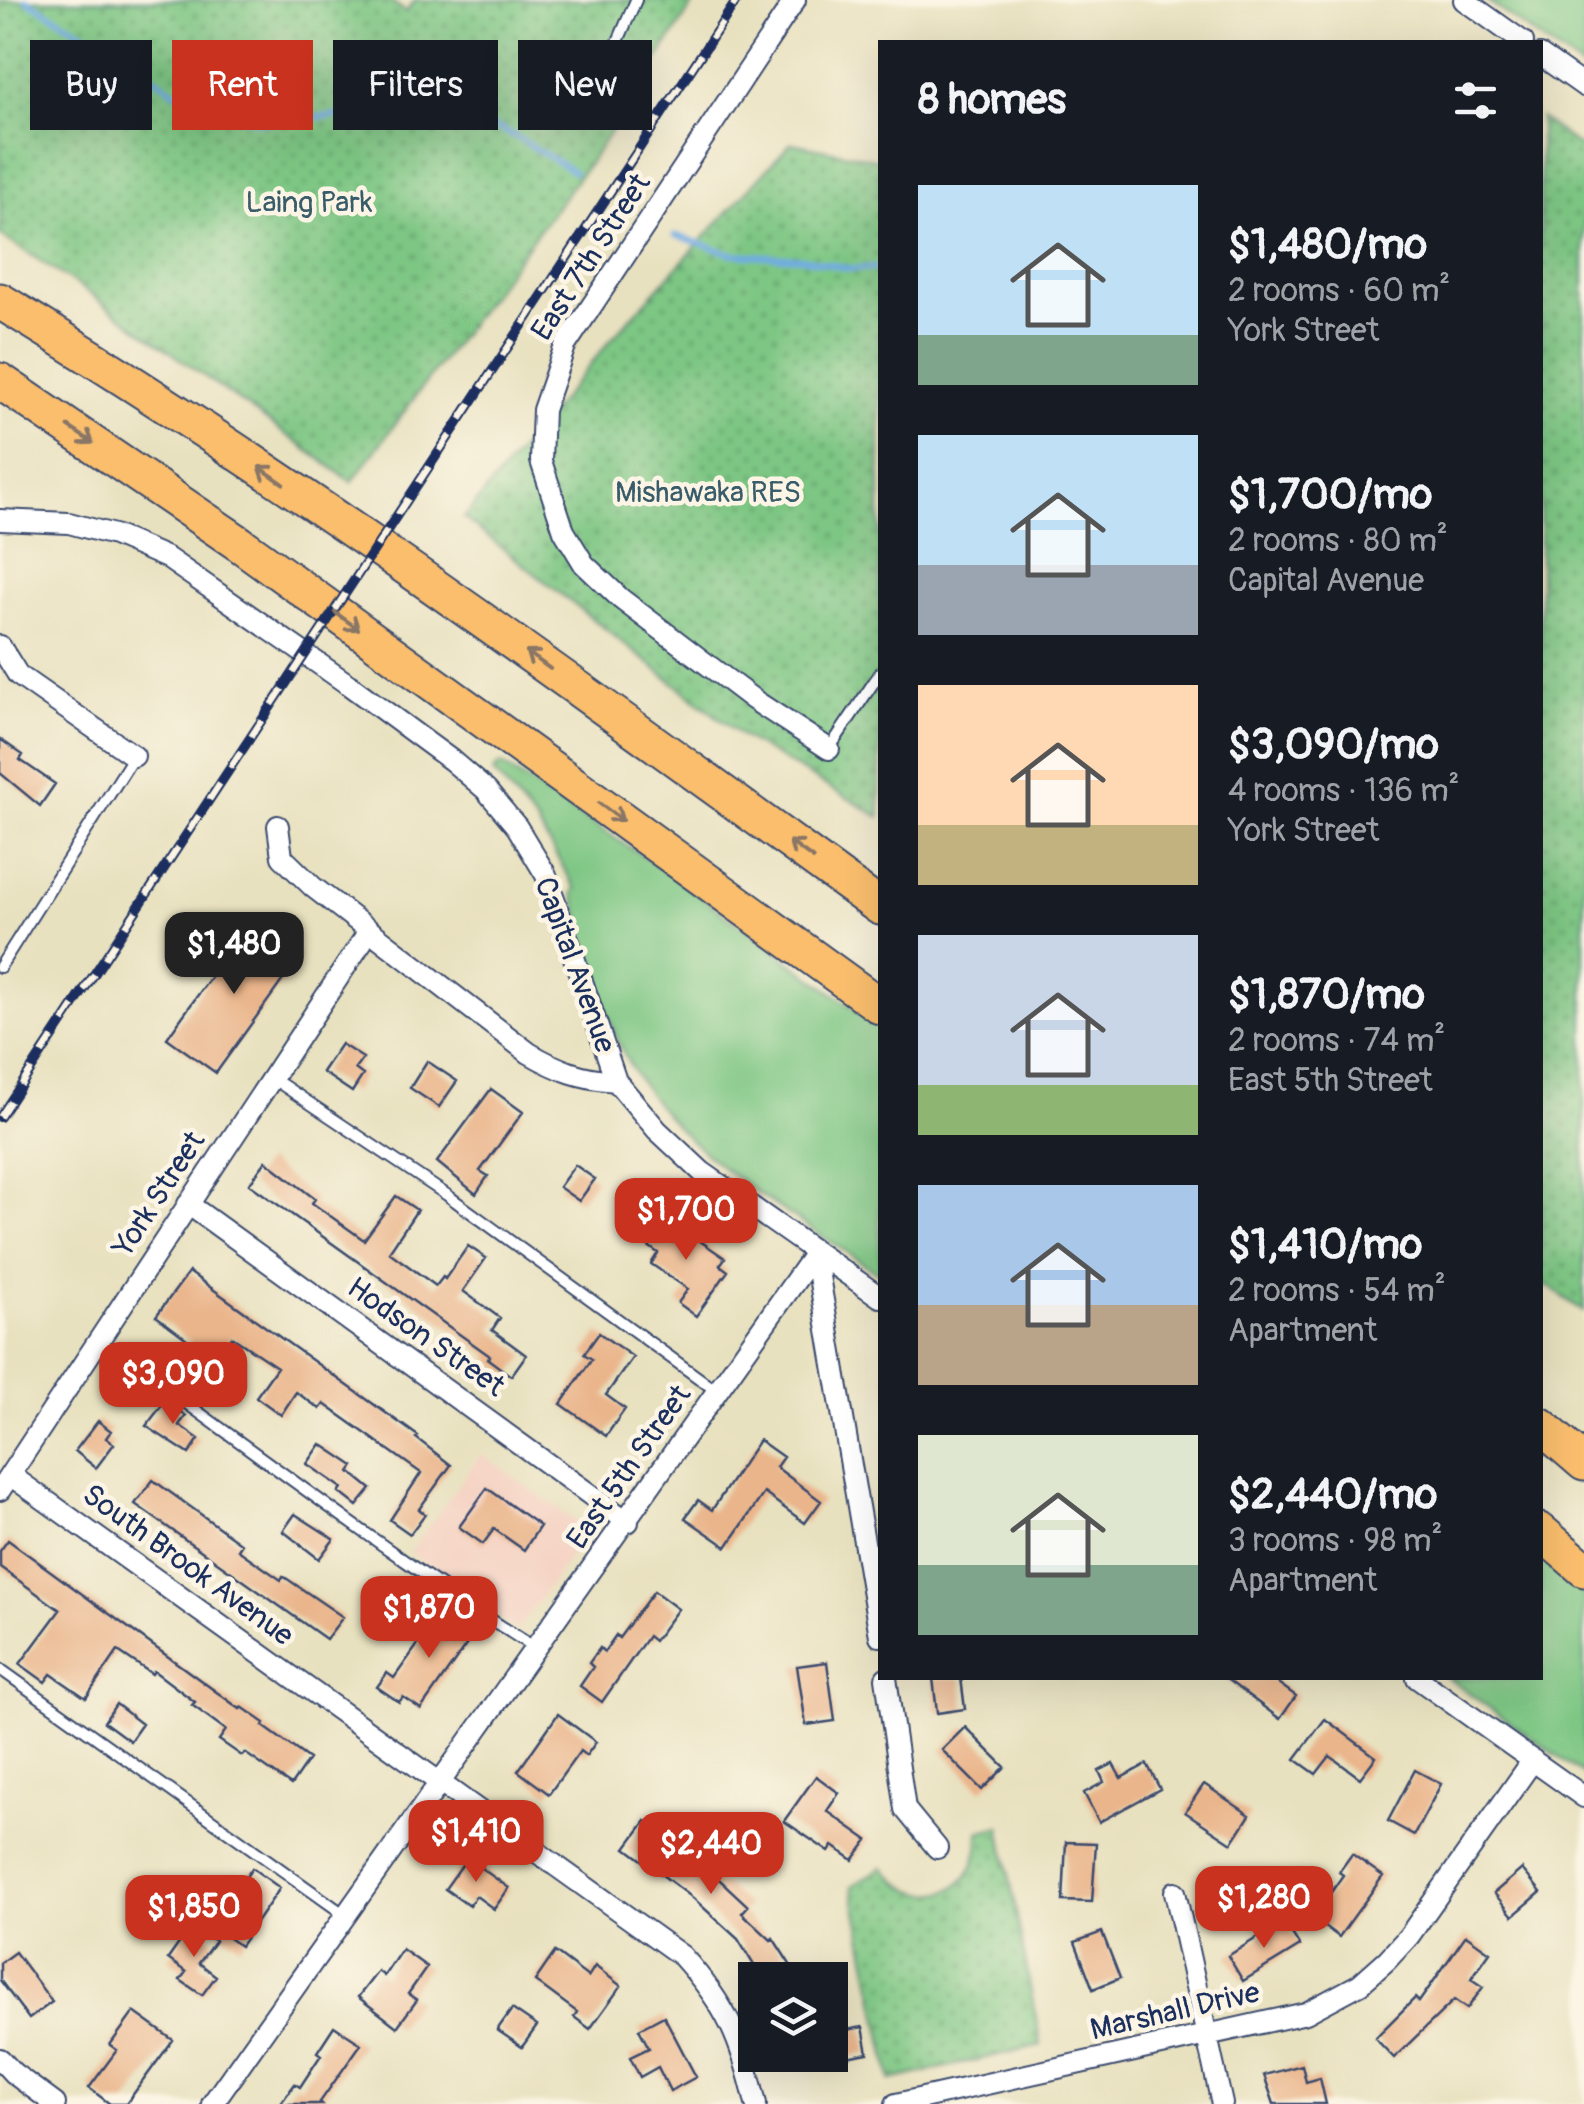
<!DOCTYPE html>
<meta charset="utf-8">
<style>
body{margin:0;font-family:Pangolin,sans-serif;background:#20242c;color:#f1f3f6;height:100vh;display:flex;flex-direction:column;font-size:38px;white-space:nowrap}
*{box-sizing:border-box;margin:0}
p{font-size:32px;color:#9ea1a6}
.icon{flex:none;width:55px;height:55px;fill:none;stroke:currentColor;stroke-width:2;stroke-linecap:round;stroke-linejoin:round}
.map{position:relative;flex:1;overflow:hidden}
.drawer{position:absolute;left:878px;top:40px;width:665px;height:1640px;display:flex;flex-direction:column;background:#171b24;border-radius:0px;box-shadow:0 10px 40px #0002}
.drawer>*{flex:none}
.guide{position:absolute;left:30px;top:40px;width:698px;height:90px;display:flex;gap:20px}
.controls{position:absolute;left:738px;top:1962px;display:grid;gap:20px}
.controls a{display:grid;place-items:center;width:110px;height:110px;border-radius:0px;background:#171b24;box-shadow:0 10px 40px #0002;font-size:50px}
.price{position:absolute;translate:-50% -85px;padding:0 22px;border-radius:20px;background:#c8321e;color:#fff;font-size:32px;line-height:65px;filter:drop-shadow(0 2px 5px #0008)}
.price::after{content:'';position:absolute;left:50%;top:60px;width:30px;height:22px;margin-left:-15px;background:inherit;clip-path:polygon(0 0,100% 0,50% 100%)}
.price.current{background:#222;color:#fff}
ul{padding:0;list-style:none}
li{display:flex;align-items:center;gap:30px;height:250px;padding:0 40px}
li span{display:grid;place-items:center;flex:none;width:280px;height:200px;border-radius:0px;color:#555}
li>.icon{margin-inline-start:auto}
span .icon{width:120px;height:120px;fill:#fffc;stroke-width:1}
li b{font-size:42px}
h2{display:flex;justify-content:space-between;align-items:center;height:120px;padding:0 40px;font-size:42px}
.tag{padding:0 35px;border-radius:0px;background:#171b24;box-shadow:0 10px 40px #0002;font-size:35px;line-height:90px}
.tag.current{background:#c8321e;color:#fff}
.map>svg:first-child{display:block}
.built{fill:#f5d2c3}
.green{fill:#7dc683;stroke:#4c7a70;stroke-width:2.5}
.park{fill:url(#park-dots);stroke:#4c7a70;stroke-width:2.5}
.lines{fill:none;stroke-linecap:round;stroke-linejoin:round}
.stream{stroke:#71ace2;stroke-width:6}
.building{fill:#eab58b}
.service-casing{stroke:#3a4a6d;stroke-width:14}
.minor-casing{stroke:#3a4a6d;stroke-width:24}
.trunk-casing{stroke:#3a4a6d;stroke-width:39}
.service{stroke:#fff;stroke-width:10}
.minor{stroke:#fff;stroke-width:20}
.trunk{stroke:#fabe6d;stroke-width:35}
.rail-casing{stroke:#1b2f5e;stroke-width:10}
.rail{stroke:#fcf5e5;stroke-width:6;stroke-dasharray:19;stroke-linecap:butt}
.oneway{stroke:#8a7666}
.labels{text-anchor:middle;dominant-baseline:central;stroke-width:9;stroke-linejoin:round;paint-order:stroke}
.park-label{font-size:30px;fill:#385c69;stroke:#fcf5e5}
.street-label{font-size:30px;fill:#1b2f5e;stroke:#fcf5e5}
</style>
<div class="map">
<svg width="1584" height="2104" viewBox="0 0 1584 2104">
<defs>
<pattern id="park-dots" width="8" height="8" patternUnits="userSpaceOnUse" patternTransform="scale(2.5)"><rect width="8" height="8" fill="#7dc683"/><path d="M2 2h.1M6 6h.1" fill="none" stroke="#66a16e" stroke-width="1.8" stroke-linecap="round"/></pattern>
</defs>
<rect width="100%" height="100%" fill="#fcf5e5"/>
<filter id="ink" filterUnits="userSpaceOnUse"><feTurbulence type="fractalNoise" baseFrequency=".01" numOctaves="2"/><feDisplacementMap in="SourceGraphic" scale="20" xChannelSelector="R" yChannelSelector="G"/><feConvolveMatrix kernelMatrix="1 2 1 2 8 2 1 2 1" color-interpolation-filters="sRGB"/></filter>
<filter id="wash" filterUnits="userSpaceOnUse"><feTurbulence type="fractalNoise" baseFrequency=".0048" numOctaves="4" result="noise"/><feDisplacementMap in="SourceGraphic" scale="40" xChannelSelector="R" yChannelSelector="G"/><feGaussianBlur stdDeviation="2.25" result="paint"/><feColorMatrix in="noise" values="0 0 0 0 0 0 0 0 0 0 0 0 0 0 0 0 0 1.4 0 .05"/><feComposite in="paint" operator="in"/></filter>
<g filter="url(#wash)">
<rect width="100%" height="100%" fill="#e8e1bf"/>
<path class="built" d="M 481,1454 L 589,1530 L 517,1631 L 410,1552 Z"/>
<path class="green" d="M 1486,0 L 1584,0 L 1584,70 Z
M 500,764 L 657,865 L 880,1027 L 880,1275 C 794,1214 684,1160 631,1067 C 601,1015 590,950 573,893 L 576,889 L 537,823 L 493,772 Z
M 1540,1556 L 1584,1595 L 1584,1775 L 1447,1678 L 1540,1678 Z"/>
<path class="park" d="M 0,0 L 389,0 L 406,12 L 415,0 L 696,0 L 599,149 L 352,482 L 76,284 L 0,235 Z
M 1540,118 L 1584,150 L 1584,1312 L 1540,1280 Z
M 791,143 L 880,160 L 880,817 L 743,737 L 464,518 L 613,337 Z
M 1000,1826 L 1041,2045 L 891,2080 L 852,1886 L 883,1867 C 922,1915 981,1895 979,1832 Z"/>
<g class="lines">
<path class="stream" d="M 26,0 L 120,53 L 184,98 L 260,122 L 383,112 L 481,120 L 518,138 L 574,172
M 675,235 L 732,254 L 802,258 L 850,269 L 880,268"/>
</g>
<g id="blocks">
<path class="building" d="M 0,739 L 23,755 L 20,760 L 55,784 L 40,806 L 0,773 Z
M 251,921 L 300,956 L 216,1073 L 167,1038 Z
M 341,1044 L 363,1058 L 355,1069 L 363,1075 L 352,1092 L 322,1072 Z
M 427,1061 L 457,1081 L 439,1107 L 410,1088 Z
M 491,1089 L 523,1112 L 480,1171 L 488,1176 L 476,1194 L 437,1162 Z
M 266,1161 L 315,1199 L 312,1203 L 364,1240 L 396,1196 L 417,1210 L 389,1252 L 436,1286 L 443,1277 L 445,1279 L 468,1246 L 486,1258 L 463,1291 L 500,1318 L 492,1330 L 526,1355 L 511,1376 L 488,1359 L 490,1356 L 249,1184 Z
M 575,1165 L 595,1179 L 579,1201 L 559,1187 Z
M 654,1218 L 676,1234 L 681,1228 L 725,1258 L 720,1265 L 728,1271 L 696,1316 L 678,1303 L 688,1289 L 651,1264 L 658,1253 L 639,1239 Z
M 189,1272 L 418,1436 L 416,1438 L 451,1465 L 419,1509 L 425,1514 L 410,1534 L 390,1520 L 421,1473 L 324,1404 L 320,1409 L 296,1392 L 281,1415 L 256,1397 L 277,1367 L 232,1337 L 203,1376 L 206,1378 L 192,1397 L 177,1386 L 175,1382 L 196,1354 L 188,1347 L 191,1342 L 156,1316 Z
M 599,1333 L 633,1357 L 606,1395 L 625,1409 L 606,1436 L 561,1404 L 592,1359 L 584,1354 Z
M 166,1400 L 186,1416 L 179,1425 L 199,1439 L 189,1454 L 146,1426 Z
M 98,1421 L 111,1431 L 106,1438 L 114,1444 L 96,1468 L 75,1451 Z
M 759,1440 L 783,1457 L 776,1467 L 821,1501 L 805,1523 L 764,1493 L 727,1547 L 685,1518 L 698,1500 L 712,1510 Z
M 321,1444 L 354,1466 L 350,1472 L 371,1489 L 357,1506 L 339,1492 L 342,1488 L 307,1464 Z
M 153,1480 L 242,1544 L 238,1550 L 281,1580 L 283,1576 L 343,1617 L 326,1639 L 135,1504 Z
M 487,1488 L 540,1526 L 524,1550 L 494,1529 L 483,1544 L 459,1527 Z
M 295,1514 L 334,1539 L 319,1559 L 283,1531 Z
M 8,1540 L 240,1709 L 242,1707 L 265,1723 L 263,1726 L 309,1759 L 291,1785 L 245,1753 L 242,1756 L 219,1740 L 226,1730 L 192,1705 L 195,1702 L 154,1671 L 152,1674 L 118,1651 L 86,1698 L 51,1674 L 45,1682 L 20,1664 L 60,1610 L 0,1567 L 0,1551 Z
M 654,1591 L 678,1609 L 654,1641 L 648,1636 L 602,1702 L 580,1686 L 593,1667 L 589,1663 L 600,1648 L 604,1652 L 616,1635 L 619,1638 Z
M 444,1608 L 476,1631 L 421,1709 L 403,1697 L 399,1702 L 377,1687 L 387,1673 L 394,1678 Z
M 827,1662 L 835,1721 L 806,1725 L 797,1666 Z
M 933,1678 L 961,1678 L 965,1709 L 937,1713 Z
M 1225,1678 L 1271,1678 L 1296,1696 L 1280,1719 Z
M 116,1704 L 142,1724 L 130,1741 L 104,1722 Z
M 558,1714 L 596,1742 L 586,1756 L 580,1751 L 549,1794 L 518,1771 Z
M 1325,1719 L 1376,1757 L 1360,1778 L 1330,1756 L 1316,1774 L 1295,1759 Z
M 965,1727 L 1005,1767 L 982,1790 L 942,1750 Z
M 1113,1764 L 1121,1778 L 1147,1764 L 1160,1789 L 1099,1822 L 1084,1793 L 1104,1782 L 1099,1771 Z
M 1415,1770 L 1441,1784 L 1414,1835 L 1388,1821 Z
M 816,1776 L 839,1793 L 827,1811 L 868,1840 L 853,1860 L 833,1846 L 829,1852 L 784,1821 Z
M 1204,1784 L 1250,1815 L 1232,1843 L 1185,1812 Z
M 646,1821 L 677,1844 L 683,1834 L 700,1847 L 693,1855 L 748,1906 L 742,1913 L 771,1940 L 773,1938 L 800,1980 L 763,1980 L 738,1939 L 693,1898 L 626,1848 Z
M 1066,1842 L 1096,1843 L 1092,1902 L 1063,1901 Z
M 1352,1854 L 1383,1876 L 1339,1937 L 1313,1918 L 1343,1875 L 1339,1872 Z
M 467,1858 L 509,1888 L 494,1909 L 476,1896 L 469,1906 L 445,1889 Z
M 252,1868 L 280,1888 L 240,1946 L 212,1926 Z
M 1522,1869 L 1541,1892 L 1513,1916 L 1494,1893 Z
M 1284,1921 L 1300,1946 L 1243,1981 L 1228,1956 Z
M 192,1925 L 215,1941 L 199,1963 L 216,1976 L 202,1995 L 180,1980 L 186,1972 L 168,1959 Z
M 1102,1932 L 1120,1978 L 1093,1989 L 1075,1942 Z
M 1466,1935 L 1490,1952 L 1471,1979 L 1483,1987 L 1467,2009 L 1454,2000 L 1394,2058 L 1375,2038 L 1415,1998 L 1419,2002 Z
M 402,1949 L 427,1967 L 408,1994 L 417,2000 L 397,2027 L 358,1997 L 378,1971 L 384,1976 Z
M 15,1952 L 52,2002 L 29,2019 L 0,1980 L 0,1963 Z
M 555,1952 L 588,1977 L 595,1966 L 621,1986 L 590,2029 L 574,2017 L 577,2012 L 535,1981 Z
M 512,2009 L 537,2026 L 522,2047 L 497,2030 Z
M 134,2012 L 173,2040 L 126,2104 L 110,2104 L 89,2088 L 117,2050 L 110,2045 Z
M 664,2016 L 696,2077 L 670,2091 L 658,2067 L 640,2077 L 630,2057 L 649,2048 L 639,2029 Z
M 334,2026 L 361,2044 L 320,2102 L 322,2104 L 280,2104 L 295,2084 L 300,2087 L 321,2055 L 317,2052 Z
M 863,2027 L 868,2053 L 830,2060 L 830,2033 Z
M 1302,2065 L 1306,2082 L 1320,2078 L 1326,2104 L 1274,2104 L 1264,2075 Z"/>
</g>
</g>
<g filter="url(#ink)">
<use href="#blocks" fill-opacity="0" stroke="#3a4a6d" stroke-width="2.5"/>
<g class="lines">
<defs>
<path id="service" d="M 584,92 L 616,46 L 636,0
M 829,749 L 880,673
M 0,967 L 134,756
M 272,1078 L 447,1195 L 718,1392
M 99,1341 C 245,1443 385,1553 535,1648
M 0,1669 L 345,1915"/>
<path id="minor" d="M 795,0 L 565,346 L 543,410 L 541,461 L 564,531 L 584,564 L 621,599 L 754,700 L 829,749
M 1464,0 L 1523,42
M 1540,55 L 1584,86
M 0,520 L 69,523 L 114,535 L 167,558 L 345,682 L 451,760 L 486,790 L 517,827 L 546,875 L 616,1081 L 657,1130 L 702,1172 L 880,1297
M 0,646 L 18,675 L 134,756
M 278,826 L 282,857 L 313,887 L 529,1053 C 558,1070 582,1079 616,1081
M 188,1204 L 628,1522
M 815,1253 L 880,1636
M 10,1475 L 682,1956 C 727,2006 741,2039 756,2104
M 0,1490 L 369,931
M 886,1678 L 905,1809 L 937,1848
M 1417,1678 L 1584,1797
M 1175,1892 L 1222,2104
M 0,2059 L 13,2073 L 55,2104
M 212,2104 L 815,1253
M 896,2104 L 1306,2013 L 1360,1984 L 1387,1960 L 1409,1936 L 1533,1760"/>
<path id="trunk" d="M 0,301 C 305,486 592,698 880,907
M 0,381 L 240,544 L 880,1006
M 1540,1425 L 1584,1463
M 1540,1531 L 1584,1569"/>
</defs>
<use href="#service" class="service-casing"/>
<use href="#minor" class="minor-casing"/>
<use href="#trunk" class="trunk-casing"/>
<use href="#service" class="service"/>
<use href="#minor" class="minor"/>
<use href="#trunk" class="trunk"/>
<defs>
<path id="rail" d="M 0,1117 L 737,0"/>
</defs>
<use href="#rail" class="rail-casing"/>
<use href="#rail" class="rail"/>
</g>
<defs><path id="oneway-shaft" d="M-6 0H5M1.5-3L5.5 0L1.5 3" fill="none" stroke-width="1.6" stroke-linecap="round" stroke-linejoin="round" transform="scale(2.5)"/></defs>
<g class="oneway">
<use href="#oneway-shaft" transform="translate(81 435) rotate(34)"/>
<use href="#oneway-shaft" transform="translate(271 475) rotate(-145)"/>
<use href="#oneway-shaft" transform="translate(347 621) rotate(36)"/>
<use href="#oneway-shaft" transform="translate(538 660) rotate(-144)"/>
<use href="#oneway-shaft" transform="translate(611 812) rotate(36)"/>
<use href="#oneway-shaft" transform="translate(801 850) rotate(-144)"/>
</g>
</g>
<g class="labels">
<g class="park-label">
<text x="309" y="202">Laing Park</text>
<text x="708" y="492">Mishawaka RES</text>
</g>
<g class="street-label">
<text transform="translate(591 257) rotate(-57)">East 7th Street</text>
<text transform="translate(575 965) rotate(70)">Capital Avenue</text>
<text transform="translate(159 1194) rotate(-57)">York Street</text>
<text transform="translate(426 1337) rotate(35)">Hodson Street</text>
<text transform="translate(629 1467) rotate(-55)">East 5th Street</text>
<text transform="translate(188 1565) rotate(36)">South Brook Avenue</text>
<text transform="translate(1175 2011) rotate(-13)">Marshall Drive</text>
</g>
</g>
</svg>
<div class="controls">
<a><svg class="icon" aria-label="layers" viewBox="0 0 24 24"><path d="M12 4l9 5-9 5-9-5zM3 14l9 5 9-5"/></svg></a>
</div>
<b class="price current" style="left:234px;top:997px">$1,480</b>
<b class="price" style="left:686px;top:1263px">$1,700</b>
<b class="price" style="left:173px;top:1427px">$3,090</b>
<b class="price" style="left:429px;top:1661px">$1,870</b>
<b class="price" style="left:476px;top:1885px">$1,410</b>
<b class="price" style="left:711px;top:1897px">$2,440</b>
<b class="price" style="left:1264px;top:1951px">$1,280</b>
<b class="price" style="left:194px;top:1960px">$1,850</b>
<div class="guide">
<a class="tag">Buy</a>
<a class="tag current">Rent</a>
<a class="tag">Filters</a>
<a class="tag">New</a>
</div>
<section class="drawer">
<h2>8 homes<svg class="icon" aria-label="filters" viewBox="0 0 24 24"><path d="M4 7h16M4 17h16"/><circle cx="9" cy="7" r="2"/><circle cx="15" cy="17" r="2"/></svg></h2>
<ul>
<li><span style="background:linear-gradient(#bfe0f5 75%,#7fa58c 0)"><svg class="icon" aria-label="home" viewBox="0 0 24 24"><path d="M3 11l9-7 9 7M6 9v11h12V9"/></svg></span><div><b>$1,480/mo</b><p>2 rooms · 60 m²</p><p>York Street</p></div></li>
<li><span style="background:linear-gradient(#bfe0f5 65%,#9aa5b1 0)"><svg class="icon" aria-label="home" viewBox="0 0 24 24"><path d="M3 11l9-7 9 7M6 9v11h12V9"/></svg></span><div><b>$1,700/mo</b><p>2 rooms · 80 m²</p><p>Capital Avenue</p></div></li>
<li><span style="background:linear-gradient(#ffd9b3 70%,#c2b280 0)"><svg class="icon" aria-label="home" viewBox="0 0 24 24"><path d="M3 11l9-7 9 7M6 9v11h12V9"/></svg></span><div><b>$3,090/mo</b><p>4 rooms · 136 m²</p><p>York Street</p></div></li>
<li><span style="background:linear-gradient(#c9d6e8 75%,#8fb573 0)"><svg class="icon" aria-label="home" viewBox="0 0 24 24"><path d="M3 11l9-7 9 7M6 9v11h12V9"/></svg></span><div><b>$1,870/mo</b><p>2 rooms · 74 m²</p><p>East 5th Street</p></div></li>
<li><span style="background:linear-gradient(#a9c7e8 60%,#b9a48a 0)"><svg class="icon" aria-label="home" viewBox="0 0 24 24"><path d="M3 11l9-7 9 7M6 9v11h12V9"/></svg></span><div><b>$1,410/mo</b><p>2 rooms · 54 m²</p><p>Apartment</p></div></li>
<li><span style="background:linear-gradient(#dfe7d0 65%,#7fa58c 0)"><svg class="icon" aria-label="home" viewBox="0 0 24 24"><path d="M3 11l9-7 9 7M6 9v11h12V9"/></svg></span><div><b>$2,440/mo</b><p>3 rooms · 98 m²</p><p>Apartment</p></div></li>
</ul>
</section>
</div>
